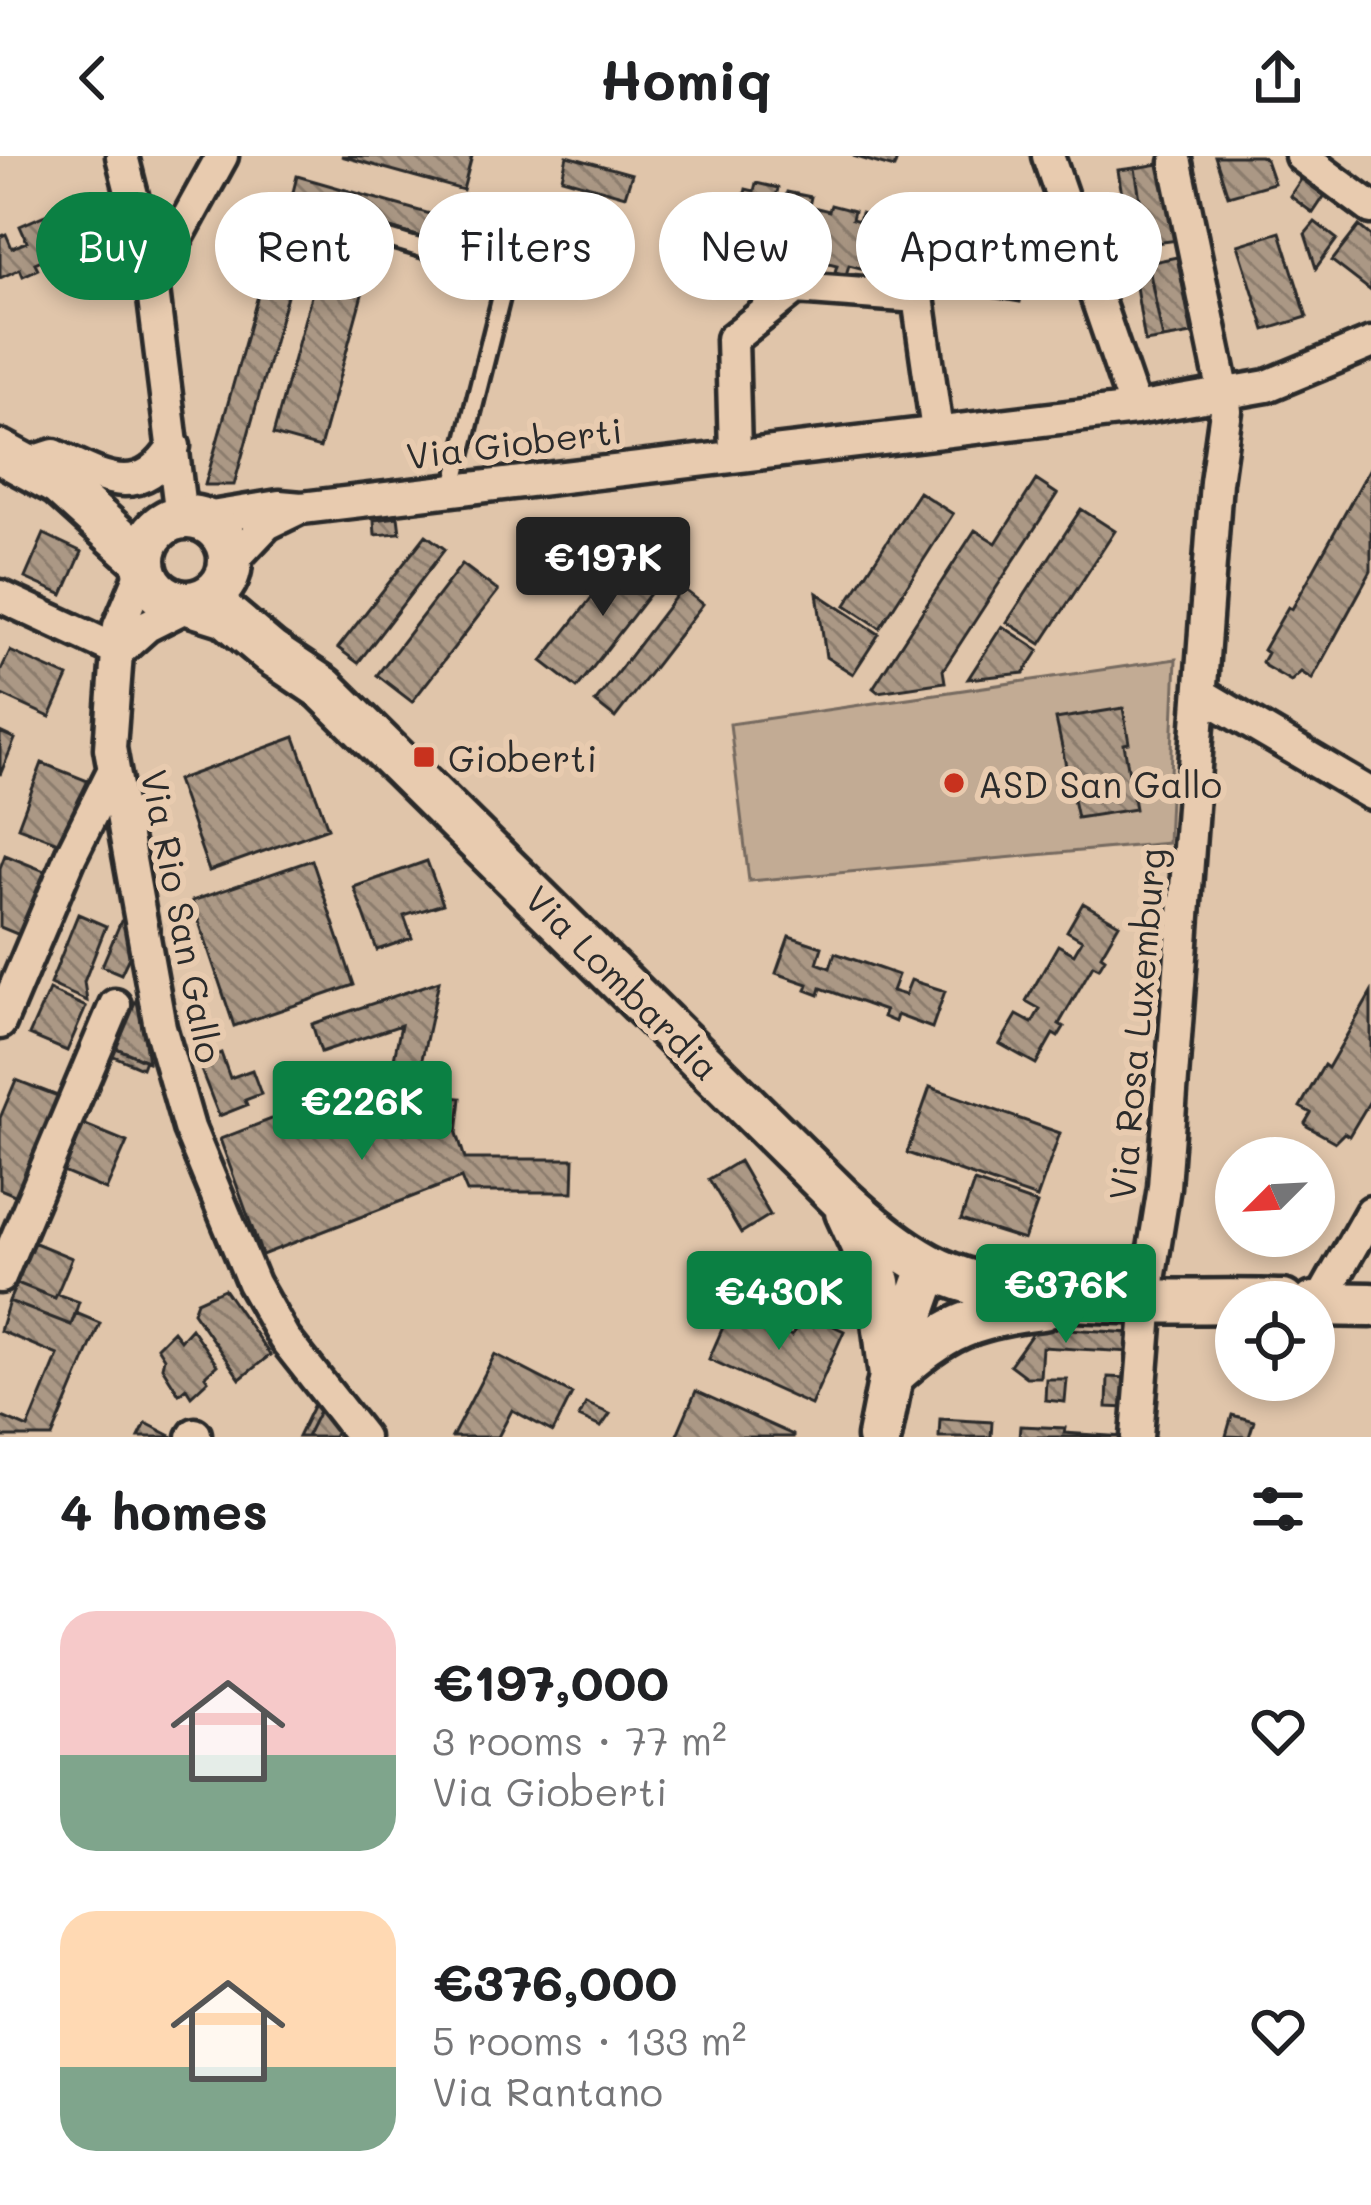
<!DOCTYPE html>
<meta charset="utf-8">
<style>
body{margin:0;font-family:Mali,sans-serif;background:#f2f2f2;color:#202124;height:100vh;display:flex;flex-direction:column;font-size:45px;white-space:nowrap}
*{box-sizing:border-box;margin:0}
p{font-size:39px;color:#757577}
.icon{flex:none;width:66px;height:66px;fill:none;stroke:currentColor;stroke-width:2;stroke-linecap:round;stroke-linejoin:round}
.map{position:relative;height:1281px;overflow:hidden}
.drawer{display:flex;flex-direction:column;background:#fff;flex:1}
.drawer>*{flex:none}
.hud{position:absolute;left:36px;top:36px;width:1299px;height:108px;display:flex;gap:24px}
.needle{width:78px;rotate:246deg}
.tools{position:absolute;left:1215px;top:981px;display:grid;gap:24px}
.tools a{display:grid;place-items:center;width:120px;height:120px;border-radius:50%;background:#fff;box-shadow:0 6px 18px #0003;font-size:60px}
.price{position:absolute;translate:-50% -102px;padding:0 27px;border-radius:12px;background:#0b8043;color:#fff;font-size:39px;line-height:78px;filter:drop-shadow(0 3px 6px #0008)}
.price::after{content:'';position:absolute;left:50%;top:72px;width:36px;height:27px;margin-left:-18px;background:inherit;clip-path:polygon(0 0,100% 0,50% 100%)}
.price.on{background:#222;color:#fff}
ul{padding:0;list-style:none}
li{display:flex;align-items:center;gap:36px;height:300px;padding:0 60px}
li span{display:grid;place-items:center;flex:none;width:336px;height:240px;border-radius:36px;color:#555}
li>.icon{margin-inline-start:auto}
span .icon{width:144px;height:144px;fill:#fffc;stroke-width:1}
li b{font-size:51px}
h2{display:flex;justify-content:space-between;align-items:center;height:144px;padding:0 60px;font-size:51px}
.chip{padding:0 42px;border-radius:54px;background:#fff;box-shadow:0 6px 18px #0003;font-size:42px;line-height:108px}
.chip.on{background:#0b8043;color:#fff}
header{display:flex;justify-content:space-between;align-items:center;height:156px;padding:0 60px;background:#fff;font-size:54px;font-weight:700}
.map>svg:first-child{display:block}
.green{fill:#c2ab94;stroke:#766b60;stroke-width:3}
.building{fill:url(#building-back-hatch);stroke:#2b2b2b;stroke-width:3}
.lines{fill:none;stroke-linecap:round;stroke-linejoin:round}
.lane-casing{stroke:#2b2b2b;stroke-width:24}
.street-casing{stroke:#2b2b2b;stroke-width:39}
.secondary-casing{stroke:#2b2b2b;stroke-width:51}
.lane{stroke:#e8cbaf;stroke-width:15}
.street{stroke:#e8cbaf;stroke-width:30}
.secondary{stroke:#e8cbaf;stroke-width:42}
.poi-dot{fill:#c8321e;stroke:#e8cbaf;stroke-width:4.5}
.labels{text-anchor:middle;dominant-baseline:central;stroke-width:12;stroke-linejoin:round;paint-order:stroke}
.street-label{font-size:36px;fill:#2b2b2b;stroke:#e8cbaf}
.poi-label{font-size:36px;fill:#2b2b2b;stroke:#e8cbaf;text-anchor:start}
</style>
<header><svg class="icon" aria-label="back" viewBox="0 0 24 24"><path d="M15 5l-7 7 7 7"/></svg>Homiq<svg class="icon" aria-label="share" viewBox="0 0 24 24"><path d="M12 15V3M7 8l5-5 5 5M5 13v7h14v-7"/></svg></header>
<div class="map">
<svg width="1371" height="1281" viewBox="0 0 1371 1281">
<defs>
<pattern id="building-back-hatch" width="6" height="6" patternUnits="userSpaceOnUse" patternTransform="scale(3)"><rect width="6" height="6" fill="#ab9885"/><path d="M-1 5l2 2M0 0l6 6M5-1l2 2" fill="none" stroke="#8b7c6d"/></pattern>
</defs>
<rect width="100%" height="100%" fill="#e0c5aa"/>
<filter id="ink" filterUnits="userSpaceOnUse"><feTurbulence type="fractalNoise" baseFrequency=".00833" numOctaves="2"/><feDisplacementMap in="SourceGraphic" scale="24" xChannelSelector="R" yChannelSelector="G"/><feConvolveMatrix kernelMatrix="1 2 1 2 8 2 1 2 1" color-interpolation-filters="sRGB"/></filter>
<g filter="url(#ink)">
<path class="green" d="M 1176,503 L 1168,687 L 749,725 L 730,568 Z"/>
<path class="building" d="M 341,0 L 472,0 L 463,34 Z
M 567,0 L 632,18 L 625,40 L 562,22 Z
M 853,0 L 898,0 L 894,12 Z
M 1261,0 L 1266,4 L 1274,27 L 1228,40 L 1215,0 Z
M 1165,7 L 1178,84 L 1147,88 L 1135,12 Z
M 1135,12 L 1147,87 L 1130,90 L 1118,14 Z
M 297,20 L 490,75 L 484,99 L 312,50 L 234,329 L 205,329 L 285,43 L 291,44 Z
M 1302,22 L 1325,39 L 1313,57 L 1290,40 Z
M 756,27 L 778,32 L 776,41 L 785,43 L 787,36 L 811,41 L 809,50 L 829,55 L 831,49 L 854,55 L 852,63 L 859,65 L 861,57 L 885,63 L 883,72 L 889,73 L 893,58 L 898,60 L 900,51 L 923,57 L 921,65 L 929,67 L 931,59 L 955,65 L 953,74 L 973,79 L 975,72 L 999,78 L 996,86 L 1005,88 L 1007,81 L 1030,87 L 1028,94 L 1032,95 L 1020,146 L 978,139 L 980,133 L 915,117 L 915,120 L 904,118 L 906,108 L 880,102 L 876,116 L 849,109 L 846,119 L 835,116 L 837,109 L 773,93 L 772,97 L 760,94 L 761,90 L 734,83 L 746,33 L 754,35 Z
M 52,56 L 68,92 L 35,107 L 38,113 L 23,120 L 20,113 L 0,122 L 0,81 L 6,78 L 12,92 L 27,86 L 20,70 Z
M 1315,66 L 1337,83 L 1316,112 L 1305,78 Z
M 1359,70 L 1371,80 L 1371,135 L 1332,105 Z
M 1280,76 L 1307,161 L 1265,174 L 1238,89 Z
M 328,78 L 375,91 L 320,292 L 273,279 Z
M 1177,101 L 1192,178 L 1163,183 L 1148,107 Z
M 1148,109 L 1163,183 L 1145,186 L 1133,112 Z
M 1371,310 L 1371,415 L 1312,523 L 1301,516 L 1291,525 L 1265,510 L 1262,506 L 1267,497 L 1263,494 L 1288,451 L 1292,453 Z
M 1036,324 L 1057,338 L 943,514 L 945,526 L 878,536 L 873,532 L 975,374 L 996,387 Z
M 919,336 L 953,358 L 880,472 L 846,449 Z
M 1081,353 L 1115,375 L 1041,488 L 1007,466 Z
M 398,361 L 400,377 L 375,379 L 374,364 Z
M 44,378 L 82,396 L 63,439 L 25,422 Z
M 426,379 L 445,393 L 358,507 L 338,492 Z
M 629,394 L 663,421 L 577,532 L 542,505 Z
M 462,408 L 498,435 L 412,546 L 377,519 Z
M 682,432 L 703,448 L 615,562 L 595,546 Z
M 817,437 L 879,478 L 853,518 L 826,501 Z
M 1002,470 L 1039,494 L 1024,517 L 968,523 Z
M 10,495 L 68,521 L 50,561 L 0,538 L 0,516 Z
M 1123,552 L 1129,587 L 1124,588 L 1135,653 L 1077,662 L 1056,563 Z
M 0,576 L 15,583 L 0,619 Z
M 295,581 L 328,672 L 209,715 L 177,624 Z
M 42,607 L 88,625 L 63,688 L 18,671 Z
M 5,699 L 47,716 L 22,780 L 0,771 L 0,712 Z
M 312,704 L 354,829 L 234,870 L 192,745 Z
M 427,705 L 443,748 L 404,760 L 412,782 L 377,794 L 354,731 Z
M 1083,747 L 1119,768 L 1101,799 L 1105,802 L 1099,812 L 1093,809 L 1059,868 L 1064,871 L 1058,881 L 1053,878 L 1036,908 L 1000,888 L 1017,859 L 1032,867 L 1040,853 L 1026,845 L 1058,789 L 1074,798 L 1082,784 L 1067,775 Z
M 78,758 L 106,770 L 84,826 L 87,845 L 50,828 Z
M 126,764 L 131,797 L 121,818 L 102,810 L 121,765 Z
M 789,780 L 822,791 L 817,807 L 830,812 L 835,797 L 898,819 L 892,835 L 905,839 L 911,824 L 945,835 L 932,872 L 897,859 L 895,866 L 883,861 L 885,855 L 821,832 L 819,839 L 806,834 L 808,828 L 776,817 Z
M 439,825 L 420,912 L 393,907 L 401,869 L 321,896 L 312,868 Z
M 49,834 L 86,851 L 67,895 L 29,879 Z
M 1371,837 L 1371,943 L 1349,980 L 1344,977 L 1335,986 L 1307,970 L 1305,967 L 1311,957 L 1300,951 L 1324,909 L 1328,912 Z
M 137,842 L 143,874 L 148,906 L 114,891 Z
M 114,891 L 145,904 L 142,912 L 111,899 Z
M 221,897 L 230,922 L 252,914 L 261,938 L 245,944 L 247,949 L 219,960 L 198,906 Z
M 385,919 L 408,977 L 432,967 L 419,938 L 461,942 L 457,977 L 465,1003 L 574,1003 L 573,1036 L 467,1036 L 461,1022 L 262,1099 L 220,983 Z
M 16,924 L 58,940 L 17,1040 L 0,1033 L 0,962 Z
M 930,931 L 1060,977 L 1037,1042 L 907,997 Z
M 83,968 L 127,986 L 106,1034 L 63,1016 Z
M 739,1005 L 770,1059 L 741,1077 L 709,1023 Z
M 974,1026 L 1037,1048 L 1024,1084 L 961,1064 Z
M 33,1086 L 72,1102 L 55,1142 L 17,1127 Z
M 17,1127 L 55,1142 L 57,1138 L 79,1146 L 71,1169 L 9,1145 Z
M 224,1133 L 270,1199 L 240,1223 L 193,1156 L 197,1145 Z
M 9,1145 L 71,1169 L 76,1157 L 100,1167 L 52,1281 L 0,1281 L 0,1260 L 28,1272 L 58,1199 L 0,1175 Z
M 731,1153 L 792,1180 L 803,1156 L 844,1175 L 811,1249 L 709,1203 Z
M 1037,1171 L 1131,1177 L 1130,1196 L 1042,1191 L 1040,1221 L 1026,1221 L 1010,1209 Z
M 191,1172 L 217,1209 L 205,1220 L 208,1224 L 191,1240 L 186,1232 L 179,1238 L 162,1211 L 164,1202 L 157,1191 L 173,1175 L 180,1184 Z
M 495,1198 L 572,1238 L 553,1276 L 512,1254 L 498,1281 L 452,1281 Z
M 1108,1221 L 1128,1222 L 1127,1252 L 1107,1251 Z
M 1046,1223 L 1067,1223 L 1065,1246 L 1045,1244 Z
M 696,1235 L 793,1279 L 793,1281 L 676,1281 Z
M 316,1244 L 322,1249 L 306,1281 L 298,1281 Z
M 586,1247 L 610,1258 L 601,1271 L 579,1261 Z
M 322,1249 L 338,1270 L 333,1281 L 306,1281 Z
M 1232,1259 L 1254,1265 L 1249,1281 L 1226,1280 Z
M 940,1263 L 992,1266 L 991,1281 L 939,1281 Z
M 146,1267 L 173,1281 L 139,1281 Z
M 1020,1270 L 1065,1272 L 1064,1277 L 1125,1281 L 1019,1281 Z"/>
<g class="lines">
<defs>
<path id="lane" d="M 354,72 L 507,118 L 453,333"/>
<path id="street" d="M 122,0 L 150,110 L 181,361
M 1048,0 L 1135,253
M 1301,0 L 1371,52
M 152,127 L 222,0
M 735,297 L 732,183 L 796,132 L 918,141 L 937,275
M 26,308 L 54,299 C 102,321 139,346 174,290
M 199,363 L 279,350 L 302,352 L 1135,253 L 1267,230 L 1371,187
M 230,407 L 267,368 L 296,354
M 144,411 L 119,470 L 110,592 L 160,871 L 189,972 L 253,1127 L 284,1182 L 362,1281
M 0,440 L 119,495
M 119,495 L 147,470 L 191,448
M 1203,539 L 1371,638
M 0,867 L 71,699 L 112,617
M 0,1121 L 115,849
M 1319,1148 L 1371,1056
M 193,1281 L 195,1278
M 1137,1281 L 1150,1118 L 1164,1031 L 1216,326 L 1226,255 L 1224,238 L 1176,7"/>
<path id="secondary" d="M 0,296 L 59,328 L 143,404
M144 404a43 43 0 1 1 86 0a43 43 0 1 1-86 0Z
M 191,448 L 226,459 L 271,497 L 323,532 L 840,1042 C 867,1067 895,1091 928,1109 C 1020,1158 1179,1142 1283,1146
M 847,1056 L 879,1126 L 891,1220
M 1314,1148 L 1371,1149
M 891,1220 C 943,1172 973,1160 1043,1152
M 879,1281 L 891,1220 L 930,1110"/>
</defs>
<use href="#lane" class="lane-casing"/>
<use href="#street" class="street-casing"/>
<use href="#secondary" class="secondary-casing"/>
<use href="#lane" class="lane"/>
<use href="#street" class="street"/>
<use href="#secondary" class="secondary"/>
</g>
</g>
<g class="poi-dot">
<rect x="412" y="589" width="24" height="24" rx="6"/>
<circle cx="954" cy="627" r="12"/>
</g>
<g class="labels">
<g class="street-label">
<text transform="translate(514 286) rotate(-7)">Via Gioberti</text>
<text transform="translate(183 760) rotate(79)">Via Rio San Gallo</text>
<text transform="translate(623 826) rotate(45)">Via Lombardia</text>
<text transform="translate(1136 868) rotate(-85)">Via Rosa Luxemburg</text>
</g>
<g class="poi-label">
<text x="448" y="601">Gioberti</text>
<text x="978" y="627">ASD San Gallo</text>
</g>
</g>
</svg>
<div class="tools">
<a><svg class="needle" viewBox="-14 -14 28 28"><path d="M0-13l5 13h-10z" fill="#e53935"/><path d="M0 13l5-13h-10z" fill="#757577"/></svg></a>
<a><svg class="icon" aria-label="locate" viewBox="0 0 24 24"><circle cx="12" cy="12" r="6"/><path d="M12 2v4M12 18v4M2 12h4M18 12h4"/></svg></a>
</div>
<b class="price on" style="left:603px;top:463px">€197K</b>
<b class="price" style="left:362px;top:1007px">€226K</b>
<b class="price" style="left:1066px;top:1190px">€376K</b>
<b class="price" style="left:779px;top:1197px">€430K</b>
<div class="hud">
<a class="chip on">Buy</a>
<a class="chip">Rent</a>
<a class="chip">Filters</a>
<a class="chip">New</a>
<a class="chip">Apartment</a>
</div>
</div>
<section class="drawer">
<h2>4 homes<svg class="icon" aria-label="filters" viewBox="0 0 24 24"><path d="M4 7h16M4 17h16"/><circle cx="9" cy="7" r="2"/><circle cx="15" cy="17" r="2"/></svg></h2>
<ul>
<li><span style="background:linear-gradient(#f6c9c9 60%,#7fa58c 0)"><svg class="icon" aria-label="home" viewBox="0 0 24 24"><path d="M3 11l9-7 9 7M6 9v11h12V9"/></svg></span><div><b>€197,000</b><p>3 rooms · 77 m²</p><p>Via Gioberti</p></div><svg class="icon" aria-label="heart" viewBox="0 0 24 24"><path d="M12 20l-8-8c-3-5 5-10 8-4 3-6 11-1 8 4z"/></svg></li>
<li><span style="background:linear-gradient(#ffd9b3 65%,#7fa58c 0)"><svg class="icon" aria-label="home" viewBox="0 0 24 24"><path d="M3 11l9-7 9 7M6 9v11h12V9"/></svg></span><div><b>€376,000</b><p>5 rooms · 133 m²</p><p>Via Rantano</p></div><svg class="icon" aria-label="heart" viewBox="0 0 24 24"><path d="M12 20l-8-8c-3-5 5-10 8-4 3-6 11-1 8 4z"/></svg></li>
</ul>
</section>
